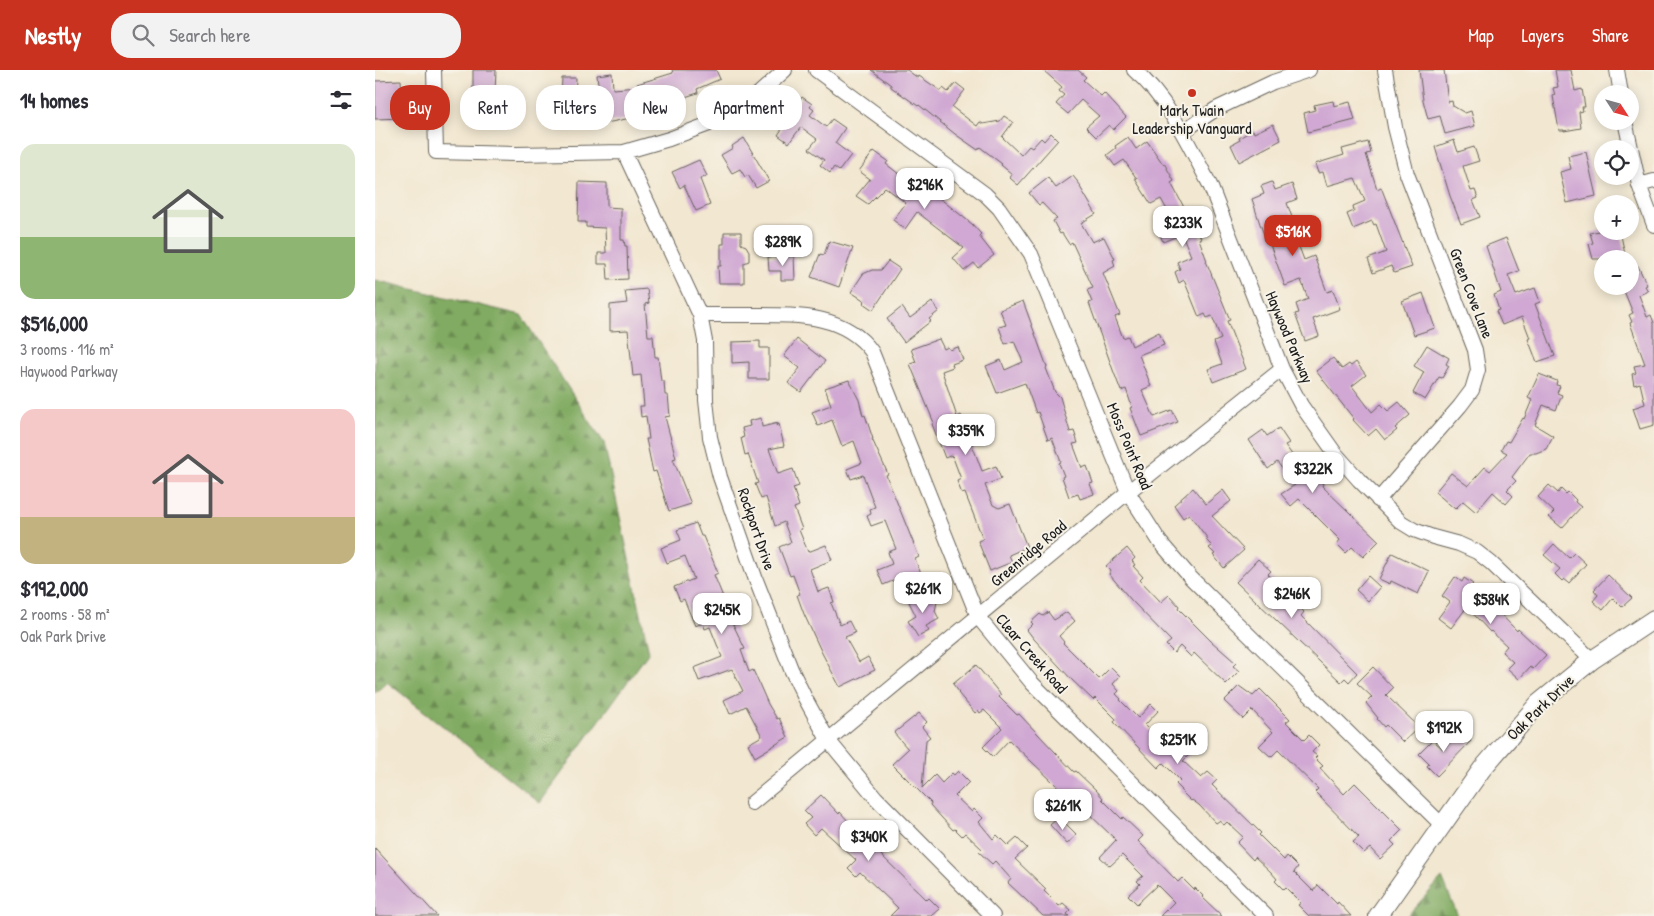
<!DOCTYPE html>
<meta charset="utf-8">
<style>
body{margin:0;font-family:"Patrick Hand",sans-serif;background:#f2f2f3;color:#2b2b33;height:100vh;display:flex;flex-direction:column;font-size:19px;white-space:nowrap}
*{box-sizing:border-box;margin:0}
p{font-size:16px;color:#7c7c81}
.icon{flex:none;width:28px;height:28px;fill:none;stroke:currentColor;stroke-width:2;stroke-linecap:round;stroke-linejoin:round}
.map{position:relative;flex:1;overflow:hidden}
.sheet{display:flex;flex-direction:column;background:#fff;width:375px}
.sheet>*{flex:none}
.hud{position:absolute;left:15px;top:15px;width:475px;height:45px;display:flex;gap:10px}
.needle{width:32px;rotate:126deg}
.fabs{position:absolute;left:1219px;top:15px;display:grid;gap:10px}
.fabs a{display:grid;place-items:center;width:45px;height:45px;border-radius:50%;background:#fff;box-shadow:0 2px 12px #0003;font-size:25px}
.price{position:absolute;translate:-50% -42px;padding:0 11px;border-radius:10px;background:#fff;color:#222;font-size:16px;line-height:32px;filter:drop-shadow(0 1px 2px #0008)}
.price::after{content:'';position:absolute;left:50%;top:30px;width:15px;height:11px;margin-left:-8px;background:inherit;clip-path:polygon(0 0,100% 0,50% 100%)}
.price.active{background:#c8321e;color:#fff}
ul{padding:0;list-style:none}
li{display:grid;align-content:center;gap:10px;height:265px;padding:0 20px}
li span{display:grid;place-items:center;height:155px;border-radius:15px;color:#555}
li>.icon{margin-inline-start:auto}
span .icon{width:90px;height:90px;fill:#fffc;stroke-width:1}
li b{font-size:21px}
h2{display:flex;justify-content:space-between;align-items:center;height:60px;padding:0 20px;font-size:21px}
.pill{padding:0 18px;border-radius:20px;background:#fff;box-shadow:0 2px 12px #0003;font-size:18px;line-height:45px}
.pill.active{background:#c8321e;color:#fff}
header{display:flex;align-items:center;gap:30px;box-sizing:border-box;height:70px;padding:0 25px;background:#c8321e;color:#fff}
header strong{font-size:24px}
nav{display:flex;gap:28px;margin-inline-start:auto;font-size:18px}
.search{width:350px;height:45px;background:#f2f2f3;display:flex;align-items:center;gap:12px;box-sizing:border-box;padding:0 18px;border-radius:20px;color:#7c7c81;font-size:19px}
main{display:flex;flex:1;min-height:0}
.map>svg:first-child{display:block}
.forest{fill:url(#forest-firs);stroke:#4e643f}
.building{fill:#d0a8d3}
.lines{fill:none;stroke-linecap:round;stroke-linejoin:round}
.minor-casing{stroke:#67635b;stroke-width:16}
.tertiary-casing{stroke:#67635b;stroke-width:20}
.minor{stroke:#fff;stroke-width:14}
.tertiary{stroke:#fff;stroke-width:18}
.poi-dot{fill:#c8321e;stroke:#f7f3e8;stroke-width:2}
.labels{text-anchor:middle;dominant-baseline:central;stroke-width:4;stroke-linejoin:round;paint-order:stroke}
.poi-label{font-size:16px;fill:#1c1c1c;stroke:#f7f3e8}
.street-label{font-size:16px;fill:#1c1c1c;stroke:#f7f3e8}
</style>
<header>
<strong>Nestly</strong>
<div class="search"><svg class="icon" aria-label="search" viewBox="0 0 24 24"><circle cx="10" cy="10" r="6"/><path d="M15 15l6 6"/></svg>Search here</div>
<nav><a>Map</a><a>Layers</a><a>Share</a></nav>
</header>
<main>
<section class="sheet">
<h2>14 homes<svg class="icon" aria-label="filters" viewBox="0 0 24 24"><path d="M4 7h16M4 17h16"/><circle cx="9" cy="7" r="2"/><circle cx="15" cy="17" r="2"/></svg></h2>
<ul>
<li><span style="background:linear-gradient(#dfe7d0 60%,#8fb573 0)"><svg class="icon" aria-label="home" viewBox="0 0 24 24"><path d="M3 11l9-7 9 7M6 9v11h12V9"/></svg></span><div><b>$516,000</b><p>3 rooms · 116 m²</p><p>Haywood Parkway</p></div></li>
<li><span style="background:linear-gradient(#f6c9c9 70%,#c2b280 0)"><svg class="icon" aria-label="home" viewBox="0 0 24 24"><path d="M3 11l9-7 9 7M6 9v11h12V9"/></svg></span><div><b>$192,000</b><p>2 rooms · 58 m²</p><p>Oak Park Drive</p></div></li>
</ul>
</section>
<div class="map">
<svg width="1279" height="846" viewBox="0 0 1279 846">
<defs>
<pattern id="forest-firs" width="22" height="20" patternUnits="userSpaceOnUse" patternTransform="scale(1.25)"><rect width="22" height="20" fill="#81ab62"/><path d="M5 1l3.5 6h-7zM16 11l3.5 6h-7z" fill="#698a50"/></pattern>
</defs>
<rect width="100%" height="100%" fill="#f7f3e8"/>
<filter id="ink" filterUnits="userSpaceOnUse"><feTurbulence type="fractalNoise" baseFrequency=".02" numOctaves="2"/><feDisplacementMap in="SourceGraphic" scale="10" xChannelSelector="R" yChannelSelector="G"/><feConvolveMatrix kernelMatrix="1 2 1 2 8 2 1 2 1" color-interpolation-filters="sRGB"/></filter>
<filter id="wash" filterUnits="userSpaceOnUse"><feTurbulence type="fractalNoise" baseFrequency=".0096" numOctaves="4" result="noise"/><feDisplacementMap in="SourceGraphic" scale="20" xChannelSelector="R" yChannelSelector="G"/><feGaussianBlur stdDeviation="1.12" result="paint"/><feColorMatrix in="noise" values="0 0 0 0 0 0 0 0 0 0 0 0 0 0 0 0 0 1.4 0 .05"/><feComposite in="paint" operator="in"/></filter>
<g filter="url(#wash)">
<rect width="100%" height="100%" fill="#f2e7d0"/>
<path class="forest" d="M 0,210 L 146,245 L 229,373 L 274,582 L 165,733 L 12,612 L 0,623 Z
M 1067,808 L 1083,846 L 1032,846 Z"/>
<g id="blocks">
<path class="building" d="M 98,0 L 121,0 L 120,22 L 122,22 L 121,49 L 105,48 L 105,35 L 101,35 L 101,29 L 98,29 Z
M 297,0 L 341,0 L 345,9 L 322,19 L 323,23 L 300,30 L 302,34 L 282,41 L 282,40 L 251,49 L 231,53 L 231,51 L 219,52 L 218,41 L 226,40 L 222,5 L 237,3 L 238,19 L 263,17 L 262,14 L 298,3 Z
M 496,0 L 532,0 L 543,8 L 544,6 L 566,21 L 568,18 L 573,22 L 581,13 L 590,20 L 577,37 L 602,56 L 605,52 L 608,54 L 625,51 L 629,46 L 638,52 L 627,67 L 646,85 L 654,76 L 657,78 L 666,68 L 669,71 L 676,63 L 683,70 L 643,115 L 635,108 L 637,104 L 626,95 L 627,94 L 605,77 L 603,80 L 580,64 L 544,35 L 543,36 L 516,17 L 516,15 Z
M 668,0 L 703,0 L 711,7 L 708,10 L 726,26 L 729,23 L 751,47 L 738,60 L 734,55 L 721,67 L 711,57 L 724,46 L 706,30 L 693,44 L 681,34 L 689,25 L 684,21 L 687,17 Z
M 1044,0 L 1069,0 L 1073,32 L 1077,31 L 1078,36 L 1090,43 L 1096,41 L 1100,56 L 1070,64 L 1065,46 L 1053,49 L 1048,30 Z
M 1180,0 L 1196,0 L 1200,21 L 1207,19 L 1210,37 L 1207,37 L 1208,41 L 1204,42 L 1206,58 L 1189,61 L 1189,60 L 1184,60 L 1178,26 L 1180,25 L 1178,18 L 1183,17 Z
M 187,8 L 201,8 L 200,29 L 206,29 L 205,49 L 174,49 L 174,40 L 170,40 L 171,29 L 186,30 Z
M 26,10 L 28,48 L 0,49 L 0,11 Z
M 427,27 L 437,34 L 435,37 L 439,40 L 435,45 L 451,57 L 457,49 L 470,58 L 460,73 L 476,85 L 464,101 L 459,97 L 455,103 L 445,95 L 449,90 L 434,79 L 442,69 L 426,57 L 414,73 L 403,65 L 407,59 L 402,55 L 415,39 L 417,41 Z
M 958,31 L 959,36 L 975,32 L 980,50 L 933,62 L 929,43 L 940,40 L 939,35 Z
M 898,54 L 906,70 L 864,92 L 856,75 L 865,70 L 864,68 L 878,60 L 879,63 Z
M 753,67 L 761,79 L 772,71 L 788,94 L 789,93 L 799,111 L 796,113 L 811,141 L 813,140 L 826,168 L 824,169 L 832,191 L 831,191 L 855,250 L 852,251 L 871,299 L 838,312 L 833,299 L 847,294 L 839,272 L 846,269 L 837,246 L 832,248 L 830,244 L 824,247 L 809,210 L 804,213 L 800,202 L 805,199 L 802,192 L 816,186 L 807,164 L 788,172 L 781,154 L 796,147 L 786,129 L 776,134 L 760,109 L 762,109 L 749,90 L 740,96 L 732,85 L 741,78 L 740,76 Z
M 369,68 L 394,111 L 381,118 L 373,105 L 370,107 L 365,99 L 357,103 L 346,85 L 358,78 L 357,76 Z
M 1079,70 L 1083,82 L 1099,77 L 1104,91 L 1088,96 L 1096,121 L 1100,120 L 1103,128 L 1098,130 L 1105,147 L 1086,154 L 1075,126 L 1060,77 Z
M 993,72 L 996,83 L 991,84 L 1002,119 L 1006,117 L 1037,197 L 1019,203 L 1016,196 L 998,203 L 993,189 L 1011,182 L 1001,154 L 999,155 L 997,151 L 978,159 L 972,144 L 979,141 L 978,136 L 990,131 L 980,108 L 952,116 L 948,102 L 943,103 L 940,94 L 969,85 L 967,79 Z
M 499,81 L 513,91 L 511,94 L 533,111 L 535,109 L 546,117 L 548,115 L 597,154 L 606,164 L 604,166 L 619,185 L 603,198 L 599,193 L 589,201 L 578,188 L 589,178 L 542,142 L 530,159 L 518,150 L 531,133 L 510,117 L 493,134 L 481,126 L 495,109 L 484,101 Z
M 1211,82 L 1221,126 L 1192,133 L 1185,102 L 1196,99 L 1193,86 Z
M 324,90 L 332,106 L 325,109 L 335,135 L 321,141 L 309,115 L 305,118 L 297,102 Z
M 698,106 L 706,116 L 705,117 L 721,144 L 706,153 L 717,172 L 729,167 L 740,189 L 738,190 L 740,196 L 728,203 L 745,245 L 740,247 L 748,268 L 753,266 L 757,276 L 784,262 L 789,275 L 764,285 L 776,316 L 767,320 L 779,347 L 797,340 L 803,352 L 766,366 L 755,338 L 757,337 L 751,319 L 746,321 L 738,300 L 714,233 L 717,232 L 712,220 L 718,218 L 697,172 L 694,174 L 687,163 L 685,164 L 678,151 L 682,149 L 667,133 L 664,135 L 654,123 L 673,108 L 681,118 Z
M 204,112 L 232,113 L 232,137 L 246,138 L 246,170 L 249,170 L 250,176 L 252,176 L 253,209 L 233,210 L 232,194 L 223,194 L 223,183 L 231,183 L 230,158 L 211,157 L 211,152 L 203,152 Z
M 897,112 L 900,120 L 917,114 L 922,129 L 912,133 L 920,156 L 917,158 L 929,190 L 939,186 L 952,222 L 958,220 L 965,239 L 938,249 L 944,266 L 930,271 L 920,244 L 924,243 L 921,234 L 933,229 L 926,210 L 910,216 L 893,169 L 891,170 L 885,154 L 877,129 L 889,124 L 886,116 Z
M 1228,160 L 1228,161 L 1245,161 L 1251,189 L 1218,189 L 1214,174 L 1218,173 L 1215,163 Z
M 349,162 L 366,162 L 366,174 L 371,176 L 374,181 L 374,191 L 369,193 L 369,213 L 344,213 L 343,196 L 346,196 L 346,174 L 349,174 Z
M 1131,168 L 1144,201 L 1133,205 L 1141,225 L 1160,218 L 1165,232 L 1160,234 L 1180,286 L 1162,292 L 1153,269 L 1155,268 L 1147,247 L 1127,255 L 1121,241 L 1124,240 L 1119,225 L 1126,222 L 1111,176 Z
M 454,171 L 478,178 L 464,217 L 436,207 L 445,184 L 449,185 Z
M 419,186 L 420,210 L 406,210 L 406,201 L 394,201 L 393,187 Z
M 513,191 L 525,199 L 498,240 L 488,233 L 490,231 L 476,222 L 488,204 L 497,200 L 506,200 Z
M 1263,196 L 1272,215 L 1270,216 L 1273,221 L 1264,225 L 1272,247 L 1276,245 L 1279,253 L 1279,355 L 1265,359 L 1258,338 L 1270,334 L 1265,313 L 1259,315 L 1257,304 L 1261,303 L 1259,296 L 1270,294 L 1255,253 L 1257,252 L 1254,245 L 1258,243 L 1247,216 L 1255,216 L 1255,199 Z
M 272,219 L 274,233 L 270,234 L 273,266 L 278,266 L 280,287 L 283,287 L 286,311 L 289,311 L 290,325 L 293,325 L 295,346 L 290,347 L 301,388 L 298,389 L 316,434 L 294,441 L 281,401 L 278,402 L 271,369 L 274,369 L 271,346 L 266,347 L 265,336 L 269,336 L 266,305 L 258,306 L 253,260 L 235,261 L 235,235 L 252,233 L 250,221 Z
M 1048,223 L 1060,258 L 1039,265 L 1027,231 Z
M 648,231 L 672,297 L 671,298 L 680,322 L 685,327 L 695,362 L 699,361 L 703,373 L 698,374 L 707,398 L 712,396 L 718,413 L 715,414 L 719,424 L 705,429 L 703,424 L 694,427 L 687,407 L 689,406 L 684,393 L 686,392 L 677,368 L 673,370 L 663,342 L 661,343 L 650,313 L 622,323 L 611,296 L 626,290 L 630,300 L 648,292 L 639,271 L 630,274 L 624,257 L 631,255 L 625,240 Z
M 557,232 L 564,241 L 554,249 L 556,251 L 529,272 L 512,249 L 527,237 L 535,248 Z
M 422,269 L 450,291 L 426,322 L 413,313 L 425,298 L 409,286 Z
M 564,269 L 569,279 L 573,277 L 575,280 L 583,277 L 588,290 L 577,294 L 578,297 L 567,301 L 582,347 L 586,345 L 607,401 L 621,396 L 626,409 L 610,415 L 618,435 L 624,438 L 635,434 L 652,477 L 634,485 L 637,492 L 615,501 L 603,471 L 608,469 L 590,423 L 587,424 L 582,411 L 586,409 L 577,385 L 570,388 L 557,354 L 559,353 L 535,294 L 541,292 L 536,279 Z
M 385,271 L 385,278 L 394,278 L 394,309 L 374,309 L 374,292 L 357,293 L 357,272 Z
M 1052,275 L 1074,288 L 1071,294 L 1074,296 L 1067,308 L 1064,307 L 1050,330 L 1038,323 L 1049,302 L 1039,296 Z
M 958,288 L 967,299 L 974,294 L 976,296 L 981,292 L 991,305 L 977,316 L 997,342 L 1006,334 L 1013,341 L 1024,332 L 1035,345 L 1020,358 L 1022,360 L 1010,370 L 1001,359 L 993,366 L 978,350 L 979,349 L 941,301 Z
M 1164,304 L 1182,311 L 1181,315 L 1185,316 L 1182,323 L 1187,325 L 1181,340 L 1168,335 L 1160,355 L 1178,366 L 1171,379 L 1161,383 L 1155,383 L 1137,407 L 1141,411 L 1132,420 L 1138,426 L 1131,434 L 1118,422 L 1101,442 L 1088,431 L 1080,439 L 1060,422 L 1076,403 L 1093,416 L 1110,397 L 1115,401 L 1132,383 L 1126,380 L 1131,371 L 1134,372 L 1148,348 L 1149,349 L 1157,330 L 1153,328 Z
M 474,310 L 484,330 L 488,346 L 490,345 L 498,369 L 497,369 L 513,404 L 511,405 L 544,487 L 540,489 L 546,504 L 526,511 L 525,508 L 508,515 L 502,500 L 517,494 L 513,482 L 521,479 L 510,451 L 496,456 L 492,446 L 496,444 L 495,439 L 500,437 L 488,405 L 476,409 L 472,399 L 487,393 L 479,371 L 467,376 L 457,350 L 443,356 L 437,342 L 456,335 L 450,318 Z
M 386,348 L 387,357 L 403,353 L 401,356 L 404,354 L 409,376 L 394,379 L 403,404 L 418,399 L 424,416 L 418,418 L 424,436 L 419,438 L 427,459 L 424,460 L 433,482 L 451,475 L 457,490 L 435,499 L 443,522 L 454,518 L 459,532 L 456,533 L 465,555 L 474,551 L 480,563 L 470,567 L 484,592 L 493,587 L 500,600 L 465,617 L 447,583 L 429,544 L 422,525 L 425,524 L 418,505 L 415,506 L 404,477 L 416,472 L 409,452 L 400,456 L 391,427 L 386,429 L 380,414 L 383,413 L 373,384 L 370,385 L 366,368 L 369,367 L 367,358 L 375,356 L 374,351 Z
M 904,358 L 914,373 L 910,375 L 923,393 L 926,391 L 931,397 L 932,395 L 948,414 L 947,416 L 1004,471 L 988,487 L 977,477 L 971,483 L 962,474 L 965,470 L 924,429 L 916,436 L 906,424 L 920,415 L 902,392 L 893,399 L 874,370 L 888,360 L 892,366 Z
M 1174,415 L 1183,423 L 1186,419 L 1191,424 L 1193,422 L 1201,430 L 1200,432 L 1206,437 L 1187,458 L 1174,447 L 1179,442 L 1163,427 Z
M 818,418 L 831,434 L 848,420 L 856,431 L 837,446 L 869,480 L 849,498 L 838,485 L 840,484 L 834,478 L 837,476 L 831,470 L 833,469 L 814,444 L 808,448 L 799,435 Z
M 321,453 L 326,466 L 328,466 L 343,503 L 339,505 L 346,522 L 350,532 L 353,531 L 358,544 L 354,546 L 370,579 L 366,580 L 374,602 L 378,600 L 393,634 L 402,649 L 404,648 L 413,667 L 380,687 L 373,674 L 387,666 L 371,636 L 355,644 L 349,630 L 368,621 L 357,599 L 324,611 L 319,598 L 347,587 L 335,557 L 330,559 L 328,553 L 320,556 L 309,529 L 305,531 L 299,517 L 319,509 L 310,486 L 292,493 L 286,478 L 306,470 L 302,460 Z
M 1179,474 L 1194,488 L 1199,483 L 1211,494 L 1194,513 L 1189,509 L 1187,511 L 1180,504 L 1185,499 L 1169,485 Z
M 752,478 L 760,488 L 757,491 L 760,495 L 758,496 L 768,507 L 765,510 L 786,532 L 794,525 L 804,536 L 803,538 L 836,571 L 861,593 L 858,596 L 864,601 L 851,614 L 819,583 L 816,587 L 805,576 L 799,583 L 791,575 L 796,571 L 757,531 L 734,504 L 736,501 L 731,496 Z
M 1017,483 L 1054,501 L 1043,524 L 1016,511 L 1015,514 L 1004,509 Z
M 883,489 L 896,501 L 893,504 L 929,542 L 926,546 L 982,603 L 974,612 L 970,608 L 966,612 L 861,512 Z
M 1233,505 L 1257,528 L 1247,537 L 1238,528 L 1228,540 L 1218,531 L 1223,525 L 1219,520 Z
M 993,506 L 1005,517 L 993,531 L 981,520 Z
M 1080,507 L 1087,512 L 1089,508 L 1098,514 L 1096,516 L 1104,522 L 1142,561 L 1143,559 L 1171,585 L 1158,599 L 1155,597 L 1144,609 L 1132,598 L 1138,592 L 1127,582 L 1132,576 L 1116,561 L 1115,562 L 1092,537 L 1076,558 L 1063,548 L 1075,532 L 1067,526 Z
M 551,523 L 556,525 L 562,532 L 560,541 L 564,549 L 551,556 L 554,561 L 543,567 L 533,551 L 541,546 L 534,532 Z
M 673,542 L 679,550 L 692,542 L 700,551 L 684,566 L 689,572 L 688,573 L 724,609 L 736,597 L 745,606 L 738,614 L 744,621 L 741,624 L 746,629 L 745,630 L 763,648 L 776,634 L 783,641 L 770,655 L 787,672 L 791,667 L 801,677 L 813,665 L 824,675 L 808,691 L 826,708 L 833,702 L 842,710 L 837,715 L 886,763 L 884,765 L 909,790 L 912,786 L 923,797 L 919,802 L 938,821 L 943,815 L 962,834 L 963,832 L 976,846 L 934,846 L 923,835 L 926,833 L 911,818 L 909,820 L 900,811 L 902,809 L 896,802 L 880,787 L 878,790 L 862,773 L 868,767 L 852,752 L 849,755 L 844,751 L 841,753 L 824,735 L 817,730 L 816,731 L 805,720 L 806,719 L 801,714 L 805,710 L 788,693 L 783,698 L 739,652 L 741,649 L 720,628 L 718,630 L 697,610 L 659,569 L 652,560 L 658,554 L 656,552 L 665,544 L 668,546 Z
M 601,595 L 626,625 L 624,627 L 642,645 L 644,644 L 699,702 L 701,701 L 721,720 L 728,728 L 727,729 L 747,749 L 748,747 L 768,766 L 763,771 L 803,812 L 807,808 L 819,820 L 820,818 L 828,826 L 827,827 L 847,846 L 785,846 L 799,832 L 782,815 L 762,834 L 753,825 L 765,814 L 762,811 L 768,806 L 747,785 L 735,796 L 725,787 L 741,770 L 710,740 L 707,743 L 700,735 L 701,734 L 634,670 L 618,687 L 608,677 L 627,658 L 609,640 L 605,643 L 603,640 L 600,643 L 583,623 L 584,622 L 578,614 Z
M 998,597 L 1018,618 L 1011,625 L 1044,657 L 1028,672 L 1011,655 L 1009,657 L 1002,649 L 1003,648 L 991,633 L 997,627 L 982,613 Z
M 864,616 L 878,626 L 885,619 L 915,649 L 911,652 L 929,670 L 934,665 L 944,675 L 937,682 L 942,686 L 940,688 L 948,696 L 945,698 L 969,724 L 980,713 L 1027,760 L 1016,771 L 1020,775 L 1005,789 L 995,778 L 989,783 L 978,772 L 984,767 L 940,722 L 943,719 L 903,680 L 896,687 L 884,676 L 898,662 L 877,640 L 868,649 L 849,631 Z
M 544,643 L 552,652 L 547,657 L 555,667 L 551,670 L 547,718 L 560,705 L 567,713 L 577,703 L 579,705 L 583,701 L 594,712 L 580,726 L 597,742 L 599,739 L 608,748 L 604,752 L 618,769 L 622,765 L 633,776 L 642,768 L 652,778 L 640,789 L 671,819 L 669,821 L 684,836 L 688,833 L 696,840 L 692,844 L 694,846 L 668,846 L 633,813 L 636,809 L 620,791 L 617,794 L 604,782 L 607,779 L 590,763 L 587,766 L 580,759 L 578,760 L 555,735 L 556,733 L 517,694 L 533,679 L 519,663 Z
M 1085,661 L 1096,671 L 1062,706 L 1052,696 L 1054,694 L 1044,684 L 1058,670 L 1068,679 Z
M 446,725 L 464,744 L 465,742 L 474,752 L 471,755 L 491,775 L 496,770 L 506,780 L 504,783 L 552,830 L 554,828 L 565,839 L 557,846 L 515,846 L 523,838 L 485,802 L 481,806 L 473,798 L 481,790 L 446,758 L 439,765 L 429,754 L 436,748 L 429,741 Z
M 683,748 L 687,752 L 688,751 L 702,765 L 692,774 L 675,755 Z
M 0,778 L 62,846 L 0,846 Z"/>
</g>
</g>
<g filter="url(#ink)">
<use href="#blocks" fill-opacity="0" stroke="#67635b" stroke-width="1"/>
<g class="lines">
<defs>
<path id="minor" d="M 59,0 L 61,82 L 142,84 L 249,82 L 294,69 L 345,50 L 379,28 L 410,0
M 441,0 L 610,124 L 624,138 L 656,184 L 753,422 L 785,472 L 816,508 L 1067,755
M 759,0 C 794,30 814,75 835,115 L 907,299 L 926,335 L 960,383 L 984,410 L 1026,452 L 1039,460 L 1058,467 L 1084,474 L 1102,482 L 1116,493 L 1217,590
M 1242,0 L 1246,24
M 1250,51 L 1264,115 L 1279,155
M 807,62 L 841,39 L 898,12 L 934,0
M 249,82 L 325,245 L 330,271 L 331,330 L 335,367 L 345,407 L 381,510 L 416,599 L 430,628 L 453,670 L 501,728 L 618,846
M 1264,115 L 1279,111
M 325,245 C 344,245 364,245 383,245 C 425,245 471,245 497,282 L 603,547 L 657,613 L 891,846
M 1003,430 L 1085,336 L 1097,320 L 1103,300 L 1100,280 L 1032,104 L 1020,57 L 1010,0
M 377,733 L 753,422 L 907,299"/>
<path id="tertiary" d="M 1003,846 L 1107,699 L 1164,633 L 1217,590 L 1279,549"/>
</defs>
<use href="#minor" class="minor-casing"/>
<use href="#tertiary" class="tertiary-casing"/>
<use href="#minor" class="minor"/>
<use href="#tertiary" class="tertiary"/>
</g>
</g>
<circle class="poi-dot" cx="817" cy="23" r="5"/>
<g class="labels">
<g class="poi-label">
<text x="817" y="40">Mark Twain<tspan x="817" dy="18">Leadership Vanguard</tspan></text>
</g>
<g class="street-label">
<text transform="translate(1097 223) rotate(69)">Green Cove Lane</text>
<text transform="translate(915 267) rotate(67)">Haywood Parkway</text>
<text transform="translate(755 376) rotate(67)">Moss Point Road</text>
<text transform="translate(382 459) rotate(71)">Rockport Drive</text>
<text transform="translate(653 483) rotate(-40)">Greenridge Road</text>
<text transform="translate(657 583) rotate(49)">Clear Creek Road</text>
<text transform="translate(1165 637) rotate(-44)">Oak Park Drive</text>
</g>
</g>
</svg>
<div class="fabs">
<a><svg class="needle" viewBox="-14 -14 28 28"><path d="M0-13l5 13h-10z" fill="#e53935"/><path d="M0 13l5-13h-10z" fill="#7c7c81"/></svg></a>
<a><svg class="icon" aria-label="locate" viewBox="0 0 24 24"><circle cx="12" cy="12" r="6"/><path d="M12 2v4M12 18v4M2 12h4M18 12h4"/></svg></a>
<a>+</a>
<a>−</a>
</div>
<b class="price" style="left:550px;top:140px">$296K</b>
<b class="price" style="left:808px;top:178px">$233K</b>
<b class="price active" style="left:918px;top:187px">$516K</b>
<b class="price" style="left:408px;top:197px">$289K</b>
<b class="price" style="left:591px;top:386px">$359K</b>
<b class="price" style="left:938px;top:424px">$322K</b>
<b class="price" style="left:548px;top:544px">$261K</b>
<b class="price" style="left:917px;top:549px">$246K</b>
<b class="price" style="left:1116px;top:555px">$584K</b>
<b class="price" style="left:347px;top:565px">$245K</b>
<b class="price" style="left:1069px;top:683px">$192K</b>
<b class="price" style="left:803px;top:695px">$251K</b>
<b class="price" style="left:688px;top:761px">$261K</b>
<b class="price" style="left:494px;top:792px">$340K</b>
<div class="hud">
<a class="pill active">Buy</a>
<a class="pill">Rent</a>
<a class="pill">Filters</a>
<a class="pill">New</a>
<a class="pill">Apartment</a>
</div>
</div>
</main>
